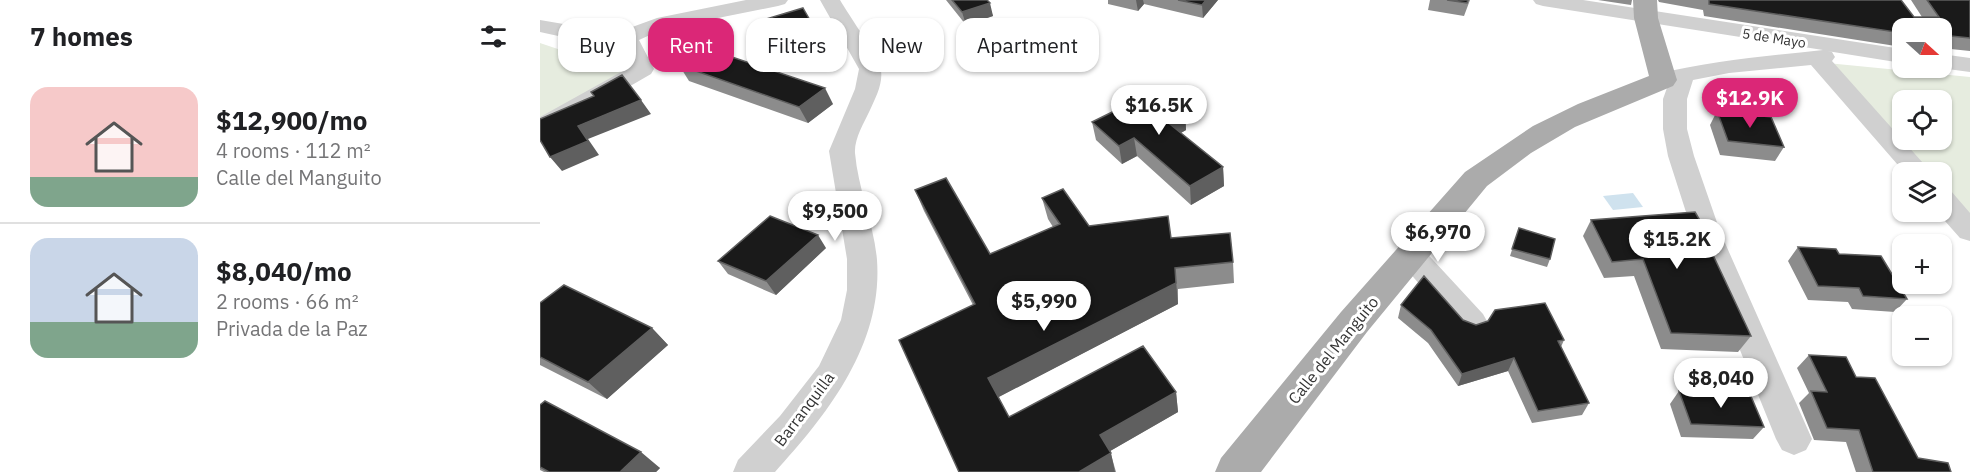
<!DOCTYPE html>
<meta charset="utf-8">
<style>
body{margin:0;font-family:"IBM Plex Sans",sans-serif;background:#f2f2f2;color:#202124;height:100vh;display:flex;flex-direction:column;font-size:22px;white-space:nowrap}
*{box-sizing:border-box;margin:0}
p{font-size:20px;color:#757577}
.icon{flex:none;width:33px;height:33px;fill:none;stroke:currentColor;stroke-width:2;stroke-linecap:round;stroke-linejoin:round}
.map{position:relative;flex:1;overflow:hidden}
.side{display:flex;flex-direction:column;background:#fff;width:540px}
.side>*{flex:none}
.banner{position:absolute;left:18px;top:18px;width:570px;height:54px;display:flex;gap:12px}
.needle{width:39px;rotate:111deg}
.fabs{position:absolute;left:1352px;top:18px;display:grid;gap:12px}
.fabs a{display:grid;place-items:center;width:60px;height:60px;border-radius:12px;background:#fff;box-shadow:0 2px 4px #0004;font-size:30px}
.price{position:absolute;translate:-50% -51px;padding:0 14px;border-radius:21px;background:#fff;color:#222;font-size:20px;line-height:39px;filter:drop-shadow(0 2px 3px #0008)}
.price::after{content:'';position:absolute;left:50%;top:36px;width:18px;height:14px;margin-left:-9px;background:inherit;clip-path:polygon(0 0,100% 0,50% 100%)}
.price.on{background:#db2777;color:#fff}
ul{padding:0;list-style:none}
li{display:flex;align-items:center;gap:18px;height:150px;padding:0 30px}
li+li{border-top:2px solid #e0e0e0}
li span{display:grid;place-items:center;flex:none;width:168px;height:120px;border-radius:18px;color:#555}
li>.icon{margin-inline-start:auto}
span .icon{width:72px;height:72px;fill:#fffc;stroke-width:1}
li b{font-size:26px}
h2{display:flex;justify-content:space-between;align-items:center;height:72px;padding:0 30px;font-size:26px}
.chip{padding:0 21px;border-radius:18px;background:#fff;box-shadow:0 2px 4px #0004;font-size:21px;line-height:54px}
.chip.on{background:#db2777;color:#fff}
main{display:flex;flex:1;min-height:0}
.map>svg:first-child{display:block}
.green{fill:#e6ecdf;fill-rule:evenodd}
.water{fill:#cfe2ee}
.lines{fill:none;stroke-linecap:round;stroke-linejoin:round}
.minor{fill:#d0d0d0;fill-rule:evenodd}
.major{fill:#ababab;fill-rule:evenodd}
.wall{fill:#8c8c8c}
.shaded-wall{fill:#5f5f5f}
.building{fill:#1a1a1a;stroke:#5f5f5f;stroke-width:1.5}
.labels{text-anchor:middle;dominant-baseline:central;stroke-width:6;stroke-linejoin:round;paint-order:stroke}
.far-street-label{font-size:14px;fill:#333;stroke:#fff}
.street-label{font-size:16px;fill:#333;stroke:#fff}
</style>
<main>
<section class="side">
<h2>7 homes<svg class="icon" aria-label="filters" viewBox="0 0 24 24"><path d="M4 7h16M4 17h16"/><circle cx="9" cy="7" r="2"/><circle cx="15" cy="17" r="2"/></svg></h2>
<ul>
<li><span style="background:linear-gradient(#f6c9c9 75%,#7fa58c 0)"><svg class="icon" aria-label="home" viewBox="0 0 24 24"><path d="M3 11l9-7 9 7M6 9v11h12V9"/></svg></span><div><b>$12,900/mo</b><p>4 rooms · 112 m²</p><p>Calle del Manguito</p></div></li>
<li><span style="background:linear-gradient(#c9d6e8 70%,#7fa58c 0)"><svg class="icon" aria-label="home" viewBox="0 0 24 24"><path d="M3 11l9-7 9 7M6 9v11h12V9"/></svg></span><div><b>$8,040/mo</b><p>2 rooms · 66 m²</p><p>Privada de la Paz</p></div></li>
</ul>
</section>
<div class="map">
<svg width="1430" height="472" viewBox="0 0 1430 472">
<rect width="100%" height="100%" fill="#fff"/>
<path class="green" d="M 0,43 L 89,73 L 0,122 Z
M 1287,63 L 1430,77 L 1430,224 L 1401,192 L 1401,172 L 1384,172 ZM 1362,100 L 1401,100 L 1401,140 L 1362,140 Z"/>
<path class="water" d="M 1093,193 L 1103,207 L 1073,210 L 1063,196 Z"/>
<g class="lines">
<path class="minor" d="M 206,0 L 248,0 L 245,4 L 238,6 L 123,29 L 99,40 L 114,69 L 111,74 L 9,133 L 0,135 L 0,117 L 90,67 L 79,43 L 41,41 L 0,32 L 0,20 L 41,27 L 84,30 L 117,18 Z
M 280,0 L 300,0 C 308,14 340,59 341,71 C 343,84 335,99 330,110 C 324,123 314,139 315,153 C 318,189 334,224 337,260 C 343,344 288,414 235,472 L 193,472 L 198,460 L 240,416 L 279,366 L 301,320 L 307,290 L 307,259 L 289,151 L 315,89 L 319,69 Z
M 993,0 L 1043,0 L 1362,49 L 1362,63 L 1287,51 L 1292,52 L 1295,57 L 1292,61 L 1391,172 L 1364,172 L 1271,65 L 1189,73 L 1153,80 L 1147,99 L 1147,129 L 1154,156 L 1181,234 L 1272,439 L 1266,450 L 1254,455 L 1242,450 L 1236,439 L 1153,234 L 1128,156 L 1123,129 L 1123,99 L 1128,85 L 1117,84 L 1113,79 L 1117,74 C 1171,61 1227,56 1283,50 L 1003,6 L 996,4 Z
M 1401,54 L 1430,58 L 1430,72 L 1400,68 Z
M 1401,188 L 1411,191 L 1430,213 L 1430,241 L 1420,238 L 1397,212 L 1401,212 Z
M 871,244 L 881,247 L 943,314 L 948,323 L 943,332 L 932,336 L 921,332 L 861,263 L 856,255 L 861,247 Z"/>
<path class="major" d="M 1093,0 L 1117,0 L 1118,18 L 1137,80 L 1133,86 L 1035,127 L 991,153 L 947,186 L 827,332 L 721,472 L 675,472 L 681,458 L 801,312 L 925,172 L 993,126 L 1038,104 L 1109,76 L 1094,18 Z"/>
</g>
<path class="wall" d="M 406,0 L 447,0 L 453,16 L 426,25 Z
M 568,0 L 678,0 L 663,18 L 604,4 L 598,11 L 568,4 Z
M 890,0 L 930,0 L 924,16 L 888,10 Z
M 1058,0 L 1092,0 L 1091,5 Z
M 1118,0 L 1361,0 L 1374,17 L 1382,17 L 1371,0 L 1430,0 L 1430,51 L 1401,48 L 1401,28 L 1362,28 L 1362,47 L 1164,16 L 1163,10 L 1119,2 Z
M 139,65 L 293,104 L 268,123 L 149,81 Z
M 1177,111 L 1244,147 L 1235,161 L 1180,155 L 1170,125 Z
M 645,112 L 646,130 L 641,133 L 683,167 L 684,186 L 651,205 L 597,156 L 582,164 L 556,140 L 552,122 Z
M 375,190 L 450,254 L 513,227 L 508,219 L 502,198 L 549,226 L 631,238 L 693,262 L 694,283 L 638,289 L 638,304 L 458,397 L 469,417 L 636,392 L 638,412 L 570,451 L 576,472 L 419,472 L 433,305 L 384,211 Z
M 1051,220 L 1169,238 L 1167,242 L 1211,336 L 1198,352 L 1121,349 L 1094,276 L 1064,278 L 1043,236 Z
M 979,228 L 1010,259 L 1007,267 L 970,256 Z
M 1258,247 L 1299,254 L 1367,299 L 1355,312 L 1312,309 L 1308,302 L 1268,300 L 1248,261 Z
M 286,248 L 236,295 L 188,274 L 178,261 Z
M 0,303 L 112,328 L 128,345 L 67,399 L 0,365 Z
M 861,305 L 923,320 L 936,325 L 1024,340 L 1021,347 L 1049,403 L 1042,415 L 992,423 L 968,371 L 918,386 L 888,343 L 858,318 Z
M 1269,355 L 1316,377 L 1378,458 L 1411,472 L 1316,472 L 1306,442 L 1274,440 L 1259,403 L 1269,393 L 1257,368 Z
M 1139,391 L 1224,427 L 1213,439 L 1141,437 L 1130,404 Z
M 0,405 L 120,468 L 116,472 L 4,472 L 0,470 Z"/>
<path class="shaded-wall" d="M 596,0 L 603,0 L 604,4 L 598,11 Z
M 666,0 L 678,0 L 663,18 L 662,5 Z
M 450,3 L 453,16 L 426,25 L 422,12 Z
M 278,34 L 286,52 L 239,67 L 229,49 Z
M 285,88 L 293,104 L 268,123 L 259,107 Z
M 101,100 L 111,114 L 48,139 L 59,155 L 22,171 L 10,157 L 38,126 Z
M 645,112 L 646,130 L 628,140 L 626,121 Z
M 594,138 L 597,156 L 582,164 L 579,146 Z
M 683,167 L 684,186 L 651,205 L 650,186 Z
M 278,235 L 286,248 L 236,295 L 226,281 Z
M 635,268 L 638,304 L 457,398 L 448,378 Z
M 112,328 L 128,345 L 67,399 L 48,382 Z
M 974,358 L 968,371 L 918,386 L 922,374 Z
M 636,392 L 638,412 L 565,454 L 560,435 Z
M 101,452 L 120,468 L 116,472 L 80,472 Z
M 571,453 L 575,472 L 539,472 Z"/>
<path class="building" d="M 412,0 L 447,0 L 450,3 L 422,12 Z
M 638,0 L 666,0 L 662,5 Z
M 907,0 L 928,0 L 927,3 Z
M 1169,0 L 1361,0 L 1374,17 L 1399,17 L 1387,0 L 1430,0 L 1430,38 L 1401,35 L 1401,28 L 1362,28 L 1362,33 L 1169,4 Z
M 263,8 L 278,34 L 229,49 L 216,22 Z
M 180,53 L 285,88 L 259,107 L 139,65 Z
M 82,75 L 101,100 L 38,126 L 48,141 L 10,157 L 0,140 L 0,119 L 54,96 L 51,92 Z
M 617,90 L 645,112 L 626,121 L 683,167 L 650,186 L 594,138 L 579,146 L 552,122 Z
M 1177,111 L 1231,117 L 1244,147 L 1188,141 Z
M 406,178 L 450,254 L 520,224 L 502,198 L 523,189 L 549,226 L 628,216 L 631,238 L 690,233 L 693,262 L 635,268 L 636,283 L 448,378 L 469,417 L 603,346 L 636,392 L 560,435 L 571,453 L 539,472 L 419,472 L 359,340 L 435,304 L 375,190 Z
M 1155,212 L 1165,229 L 1169,238 L 1165,238 L 1211,336 L 1131,333 L 1103,259 L 1072,262 L 1051,220 Z
M 230,216 L 278,235 L 226,281 L 178,261 Z
M 979,228 L 1015,239 L 1010,259 L 972,249 Z
M 1258,247 L 1296,249 L 1299,254 L 1341,256 L 1367,299 L 1323,296 L 1319,288 L 1278,286 Z
M 884,276 L 923,320 L 936,325 L 948,321 L 955,310 L 1005,303 L 1024,340 L 1018,341 L 1049,403 L 998,411 L 974,358 L 922,374 L 891,330 L 861,305 Z
M 24,285 L 112,328 L 48,382 L 0,357 L 0,303 Z
M 1269,355 L 1306,357 L 1316,377 L 1335,378 L 1378,458 L 1408,463 L 1411,472 L 1333,472 L 1319,430 L 1287,428 L 1271,391 L 1287,392 Z
M 1139,391 L 1210,394 L 1224,427 L 1151,424 Z
M 5,401 L 101,452 L 80,472 L 9,472 L 0,467 L 0,405 Z"/>
<g class="labels">
<g class="far-street-label">
<text transform="translate(1234 38) rotate(9)">5 de Mayo</text>
</g>
<g class="street-label">
<text transform="translate(793 350) rotate(-51)">Calle del Manguito</text>
<text transform="translate(264 409) rotate(-53)">Barranquilla</text>
</g>
</g>
</svg>
<div class="fabs">
<a><svg class="needle" viewBox="-14 -14 28 28"><path d="M0-13l5 13h-10z" fill="#e53935"/><path d="M0 13l5-13h-10z" fill="#757577"/></svg></a>
<a><svg class="icon" aria-label="locate" viewBox="0 0 24 24"><circle cx="12" cy="12" r="6"/><path d="M12 2v4M12 18v4M2 12h4M18 12h4"/></svg></a>
<a><svg class="icon" aria-label="layers" viewBox="0 0 24 24"><path d="M12 4l9 5-9 5-9-5zM3 14l9 5 9-5"/></svg></a>
<a>+</a>
<a>−</a>
</div>
<b class="price on" style="left:1210px;top:129px">$12.9K</b>
<b class="price" style="left:619px;top:136px">$16.5K</b>
<b class="price" style="left:295px;top:242px">$9,500</b>
<b class="price" style="left:898px;top:263px">$6,970</b>
<b class="price" style="left:1137px;top:270px">$15.2K</b>
<b class="price" style="left:504px;top:332px">$5,990</b>
<b class="price" style="left:1181px;top:409px">$8,040</b>
<div class="banner">
<a class="chip">Buy</a>
<a class="chip on">Rent</a>
<a class="chip">Filters</a>
<a class="chip">New</a>
<a class="chip">Apartment</a>
</div>
</div>
</main>
